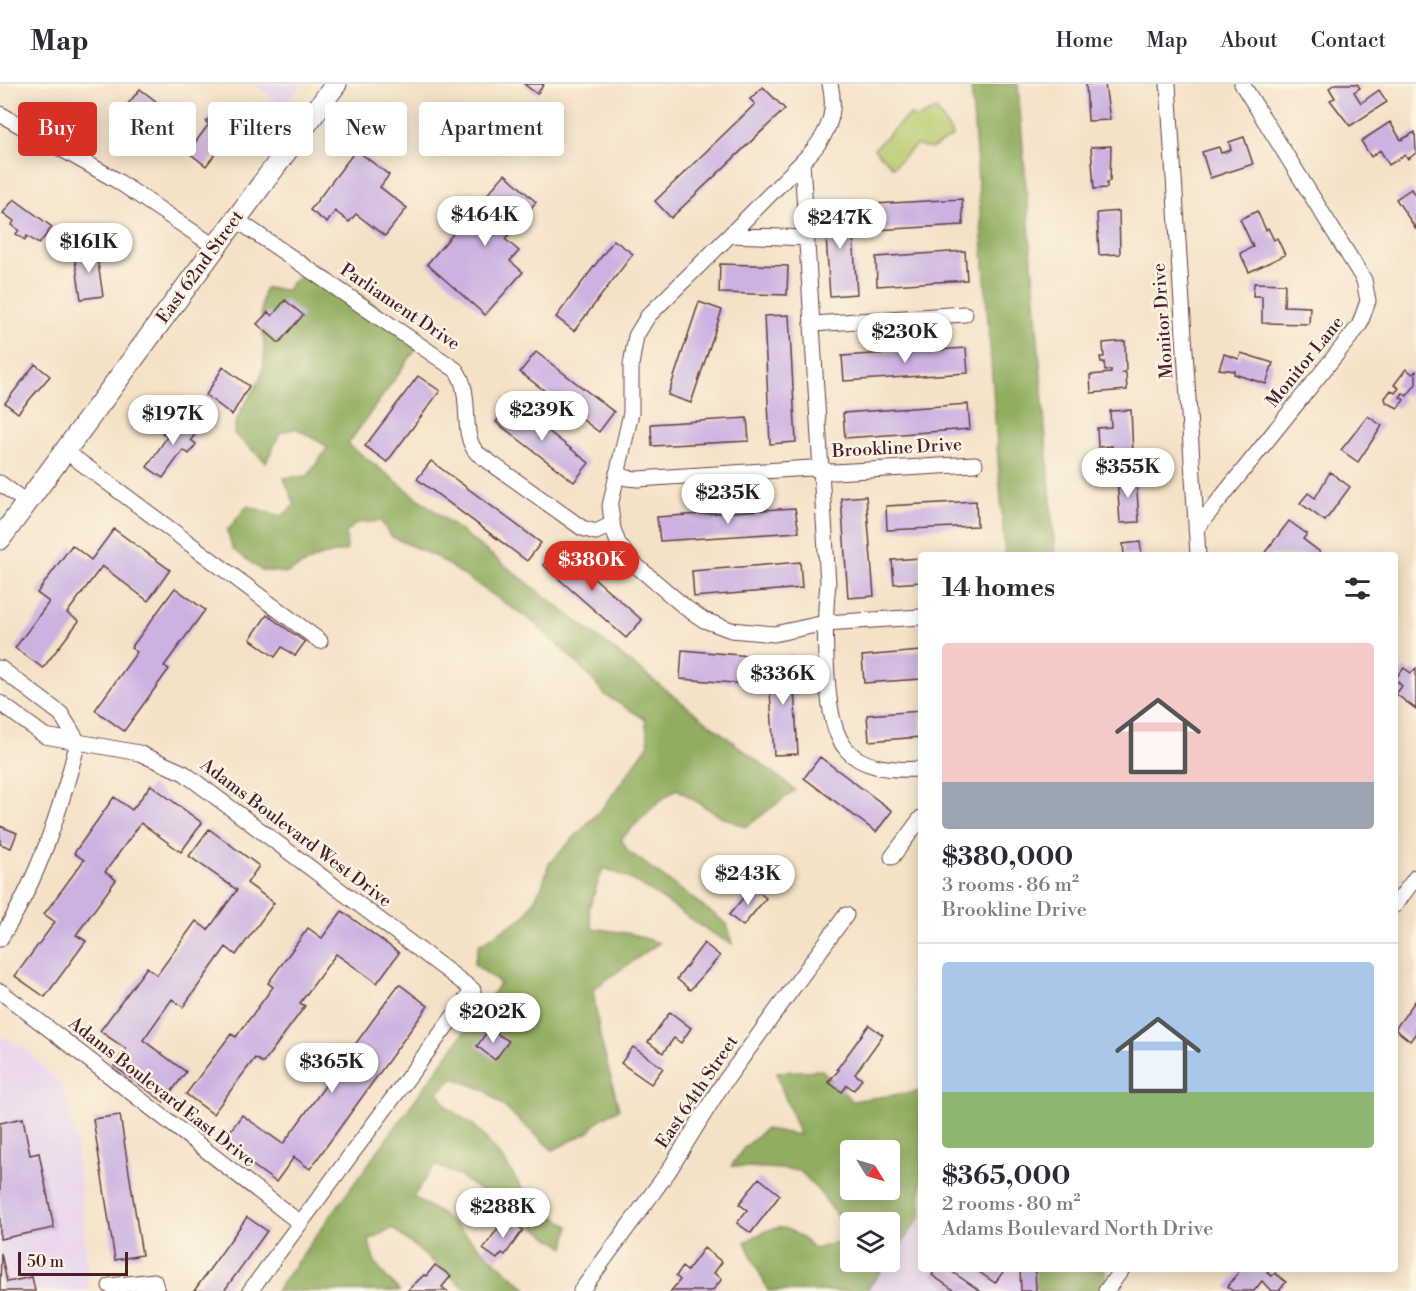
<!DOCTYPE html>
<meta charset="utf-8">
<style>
body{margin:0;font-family:"Libre Bodoni",serif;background:#f2f2f3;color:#2b2b33;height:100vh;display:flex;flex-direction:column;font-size:22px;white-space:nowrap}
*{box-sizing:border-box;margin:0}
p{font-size:20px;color:#7c7c81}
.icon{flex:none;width:33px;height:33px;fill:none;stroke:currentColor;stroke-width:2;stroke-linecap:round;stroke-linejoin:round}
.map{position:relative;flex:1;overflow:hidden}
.panel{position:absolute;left:918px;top:468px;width:480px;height:720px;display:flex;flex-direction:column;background:#fff;border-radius:6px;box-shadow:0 3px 15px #0003}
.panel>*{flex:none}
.hud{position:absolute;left:18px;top:18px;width:570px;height:54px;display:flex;gap:12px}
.needle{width:39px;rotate:127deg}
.buttons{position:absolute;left:840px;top:1056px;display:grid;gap:12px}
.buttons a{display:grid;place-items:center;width:60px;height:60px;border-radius:6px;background:#fff;box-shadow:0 3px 15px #0003;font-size:30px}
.scale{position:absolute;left:18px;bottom:15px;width:110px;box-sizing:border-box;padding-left:6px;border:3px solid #4a1f2b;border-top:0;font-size:16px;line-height:21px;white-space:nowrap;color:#4a1f2b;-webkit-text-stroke:4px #fcf5e5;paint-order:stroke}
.price{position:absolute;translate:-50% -51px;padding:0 14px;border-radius:21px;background:#fff;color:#222;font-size:20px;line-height:39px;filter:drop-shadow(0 2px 3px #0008)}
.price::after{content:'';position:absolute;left:50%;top:36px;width:18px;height:14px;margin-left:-9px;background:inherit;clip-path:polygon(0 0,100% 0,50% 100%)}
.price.on{background:#d93025;color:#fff}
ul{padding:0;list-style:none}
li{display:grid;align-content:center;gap:12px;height:318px;padding:0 24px}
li+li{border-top:2px solid #e1e1e2}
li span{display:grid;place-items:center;height:186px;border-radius:6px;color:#555}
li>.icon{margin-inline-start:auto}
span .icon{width:108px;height:108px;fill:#fffc;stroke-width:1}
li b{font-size:26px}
h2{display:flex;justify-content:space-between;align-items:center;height:72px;padding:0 24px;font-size:26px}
.pill{padding:0 21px;border-radius:6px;background:#fff;box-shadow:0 3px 15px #0003;font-size:21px;line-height:54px}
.pill.on{background:#d93025;color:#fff}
header{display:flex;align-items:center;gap:36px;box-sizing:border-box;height:84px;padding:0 30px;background:#fff;border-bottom:2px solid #e1e1e2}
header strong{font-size:28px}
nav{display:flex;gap:33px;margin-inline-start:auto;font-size:21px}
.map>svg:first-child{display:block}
.built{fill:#e7d2ef}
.green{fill:#b7ca6e;stroke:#80744c;stroke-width:1.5}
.forest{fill:#91ae61;stroke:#6e6646;stroke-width:1.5;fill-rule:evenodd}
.building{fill:#cbb2e1}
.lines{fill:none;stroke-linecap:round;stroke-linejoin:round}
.street-casing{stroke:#643c42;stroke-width:17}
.secondary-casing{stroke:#643c42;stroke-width:23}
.street{stroke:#fff;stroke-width:15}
.secondary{stroke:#fff;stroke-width:21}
.labels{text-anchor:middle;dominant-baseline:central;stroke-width:5;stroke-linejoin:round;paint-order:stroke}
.street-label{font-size:18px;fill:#4a1f2b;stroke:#fcf5e5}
</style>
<header>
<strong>Map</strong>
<nav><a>Home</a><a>Map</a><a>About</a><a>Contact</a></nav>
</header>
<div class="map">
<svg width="1416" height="1207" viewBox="0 0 1416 1207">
<rect width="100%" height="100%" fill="#fcf5e5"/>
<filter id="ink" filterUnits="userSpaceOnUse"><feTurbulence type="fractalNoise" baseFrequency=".0167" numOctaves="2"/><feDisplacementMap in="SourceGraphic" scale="12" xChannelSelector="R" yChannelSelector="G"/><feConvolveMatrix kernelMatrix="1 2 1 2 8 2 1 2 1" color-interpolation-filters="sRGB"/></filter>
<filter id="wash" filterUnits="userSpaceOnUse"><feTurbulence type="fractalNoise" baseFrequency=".008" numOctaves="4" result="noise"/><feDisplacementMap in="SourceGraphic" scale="24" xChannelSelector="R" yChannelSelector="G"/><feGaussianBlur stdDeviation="1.35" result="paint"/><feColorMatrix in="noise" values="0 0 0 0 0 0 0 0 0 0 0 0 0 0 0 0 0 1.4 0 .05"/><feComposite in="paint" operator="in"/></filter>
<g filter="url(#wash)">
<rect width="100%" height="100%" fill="#f4e2c7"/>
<path class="built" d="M 255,0 L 303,0 L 282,22 Z
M 0,952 L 24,963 L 63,1003 L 76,1058 L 89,1207 L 0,1207 Z
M 921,1132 L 921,1185 L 1034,1185 L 1036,1207 L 866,1207 Z"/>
<path class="green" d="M 936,25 L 953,52 L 931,65 L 916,61 L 893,83 L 874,65 L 903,36 L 911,31 L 917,35 Z"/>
<path class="forest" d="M 971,0 L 1018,0 L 1055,471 L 1005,471 Z
M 315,181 L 424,254 L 348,360 L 795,706 L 746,743 L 718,731 L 677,705 L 658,718 L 621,755 L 628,767 L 727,840 L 732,860 C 687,839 651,798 603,784 L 589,824 L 592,844 L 632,850 L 659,859 L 593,905 L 600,953 L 619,1025 L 599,1036 L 589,1048 L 553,1066 L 485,1006 L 454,994 L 438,1008 L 447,1023 L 476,1043 L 505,1078 L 529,1116 L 569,1142 L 565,1164 L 456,1090 L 435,1081 L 413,1113 L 443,1131 L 529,1207 L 468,1207 L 392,1144 L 369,1156 C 372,1180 383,1191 400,1207 L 276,1207 L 500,899 L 474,880 L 479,861 L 525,832 L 542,802 L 549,780 L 606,720 L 649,660 L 645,635 L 605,611 L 587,589 L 536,540 L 438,474 L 390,452 L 381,437 L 356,439 L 346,449 L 347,466 L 318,473 L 287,489 L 261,486 L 233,465 L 227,447 L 247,422 L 282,432 L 295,421 L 284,394 L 308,392 L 328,363 L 296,344 L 280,349 L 266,378 L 234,350 C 235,323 261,307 264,278 C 267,253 256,229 265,204 L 287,206 L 291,199 Z
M 822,986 L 852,1017 L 921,1007 L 921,1132 L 890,1175 L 890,1138 L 850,1138 L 850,1178 L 888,1178 L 866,1207 L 768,1207 L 745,1158 C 781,1137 784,1139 815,1165 L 848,1155 C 837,1127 819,1106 799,1086 L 731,1082 L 744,1064 L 765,1045 L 799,1051 C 793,1029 782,1011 777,988 ZM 850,1066 L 890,1066 L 890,1106 L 850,1106 Z
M 1034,1185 L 1105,1185 L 1107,1207 L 1036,1207 Z"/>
<g id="blocks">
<path class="building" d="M 524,0 L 544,0 L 537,10 Z
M 1086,0 L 1105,0 L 1110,36 L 1088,37 Z
M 1335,0 L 1357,0 L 1360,4 L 1354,8 L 1361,19 L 1379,6 L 1387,18 L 1350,42 L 1330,16 L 1335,14 L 1329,4 Z
M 763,3 L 785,25 L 671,134 L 655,117 L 755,20 L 750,15 Z
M 140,5 L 178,34 L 166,50 L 127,21 Z
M 217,23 L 242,42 L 231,57 L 229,56 L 221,66 L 219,65 L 206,82 L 188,68 L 209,40 L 206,38 Z
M 1390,38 L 1401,56 L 1415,48 L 1416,69 L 1408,75 L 1405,71 L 1389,81 L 1380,66 L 1371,73 L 1361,57 Z
M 1244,53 L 1253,80 L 1210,94 L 1202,68 L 1219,63 L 1221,69 L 1231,66 L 1229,58 Z
M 1111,62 L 1110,97 L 1107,98 L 1107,104 L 1094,105 L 1091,63 Z
M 356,66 L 389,91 L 380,103 L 407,124 L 385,152 L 356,130 L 349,138 L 335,127 L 327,139 L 310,126 Z
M 505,90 L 536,118 L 505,155 L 519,167 L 510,177 L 523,188 L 485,231 L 427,180 Z
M 1411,105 L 1416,113 L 1416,145 L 1396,115 Z
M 14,115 L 52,143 L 39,160 L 27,152 L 25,156 L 16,150 L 19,146 L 12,141 L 14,137 L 3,129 Z
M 962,115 L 963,141 L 875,146 L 874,120 Z
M 851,121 L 857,210 L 830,212 L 824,123 Z
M 1119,127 L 1120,170 L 1099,171 L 1097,129 Z
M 1257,127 L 1266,146 L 1268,144 L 1274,156 L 1277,154 L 1285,171 L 1249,188 L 1240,169 L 1253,163 L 1240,135 Z
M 614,156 L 633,170 L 574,247 L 556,233 Z
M 96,166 L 103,212 L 81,215 L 74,169 Z
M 965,167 L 967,196 L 877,202 L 876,173 Z
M 720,180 L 788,182 L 787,211 L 719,209 Z
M 1254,199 L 1285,200 L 1284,222 L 1310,223 L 1309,240 L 1262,239 L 1262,212 L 1253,212 Z
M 285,216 L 303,231 L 279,259 L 257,240 L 268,228 L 272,232 Z
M 699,218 L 722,226 L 691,319 L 668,311 Z
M 789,231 L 796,358 L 770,360 L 764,232 Z
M 1125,257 L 1126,286 L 1123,289 L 1126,289 L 1127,306 L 1091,309 L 1090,291 L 1111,289 L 1111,286 L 1105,287 L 1104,278 L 1101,278 L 1100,273 L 1104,273 L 1103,259 Z
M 966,264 L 968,289 L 844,297 L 842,272 Z
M 536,268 L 614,328 L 599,348 L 520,288 Z
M 1241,269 L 1273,279 L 1266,300 L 1234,290 L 1235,287 L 1219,285 L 1224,270 L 1239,275 Z
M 35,280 L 50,292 L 18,329 L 5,319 Z
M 223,283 L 249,302 L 232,331 L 206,311 Z
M 1406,285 L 1413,290 L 1416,287 L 1416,300 L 1407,312 L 1403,309 L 1400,313 L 1404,316 L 1398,324 L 1386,318 L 1385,314 L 1391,306 L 1395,309 L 1399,304 L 1394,301 Z
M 418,292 L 440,307 L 387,378 L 365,362 Z
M 511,318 L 589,379 L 574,398 L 496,338 Z
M 968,320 L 970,345 L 845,354 L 843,329 Z
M 1131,326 L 1133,370 L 1113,371 L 1112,362 L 1098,363 L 1097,344 L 1111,343 L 1110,327 Z
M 175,332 L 197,347 L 191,356 L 196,360 L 189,370 L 183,366 L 163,394 L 147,383 L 167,353 L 162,349 Z
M 1368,332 L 1382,342 L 1358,378 L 1341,366 Z
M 747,334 L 749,357 L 652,362 L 651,340 Z
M 431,377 L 541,459 L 527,477 L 417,395 Z
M 1330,388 L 1350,403 L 1325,437 L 1300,419 L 1308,409 L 1315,414 Z
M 1136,392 L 1139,438 L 1120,439 L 1117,393 Z
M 866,412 L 874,512 L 848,514 L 841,414 Z
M 976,417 L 977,442 L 887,446 L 886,422 Z
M 795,424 L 799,448 L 660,457 L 657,433 Z
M 1289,437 L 1307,450 L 1303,455 L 1320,468 L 1318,471 L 1263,471 Z
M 114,445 L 170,486 L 148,517 L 102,482 L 67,529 L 79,537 L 43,584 L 15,564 L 49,518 L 37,509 L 72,461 L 91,476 Z
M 1140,458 L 1142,471 L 1124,471 L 1123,460 Z
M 559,463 L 642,536 L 626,554 L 543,481 Z
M 921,474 L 921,498 L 894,500 L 892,476 Z
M 800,478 L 802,504 L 694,513 L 692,487 Z
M 175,504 L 205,526 L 164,582 L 169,585 L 124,647 L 95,626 L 137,568 L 131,564 Z
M 267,531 L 305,558 L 295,572 L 282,563 L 275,573 L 250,555 Z
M 682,566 L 750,572 L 748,600 L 680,595 Z
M 921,567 L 921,595 L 864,599 L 862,572 Z
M 792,572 L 798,670 L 774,671 L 768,573 Z
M 1404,584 L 1411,589 L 1416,584 L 1416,625 L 1396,610 L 1402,602 L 1395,595 Z
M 921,627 L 921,653 L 869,657 L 867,631 Z
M 820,673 L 892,727 L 876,748 L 804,694 Z
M 151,701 L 202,739 L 181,768 L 141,739 L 105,788 L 116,796 L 76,851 L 86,857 L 45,913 L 15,892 L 55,838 L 44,830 L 84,776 L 74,769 L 114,713 L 132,726 Z
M 0,742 L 17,749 L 11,764 L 0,760 Z
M 209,745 L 259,782 L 247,799 L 274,819 L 236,871 L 226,863 L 183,923 L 172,915 L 143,956 L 186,988 L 164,1018 L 114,982 L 126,965 L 100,947 L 147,883 L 157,891 L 196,837 L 208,846 L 237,806 L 189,772 Z
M 752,803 L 766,814 L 743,842 L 729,831 Z
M 342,827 L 399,869 L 377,899 L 336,870 L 300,919 L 305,922 L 263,979 L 255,974 L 213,1030 L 186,1010 L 231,950 L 236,953 L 273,903 L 268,899 L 308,844 L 322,854 Z
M 704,859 L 720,872 L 690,906 L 677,895 Z
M 399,900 L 428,922 L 310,1085 L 294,1073 L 276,1098 L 221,1059 L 242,1031 L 283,1060 Z
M 1416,916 L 1416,949 L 1410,957 L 1395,945 Z
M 670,928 L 691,944 L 681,959 L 674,954 L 663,969 L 648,958 Z
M 869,941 L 883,951 L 855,990 L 862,995 L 854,1006 L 847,1001 L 842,1008 L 828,998 L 839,986 L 837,985 Z
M 489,945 L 509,957 L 495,976 L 477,962 Z
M 633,963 L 663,984 L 651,1000 L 621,979 Z
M 120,1031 L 142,1171 L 115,1176 L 93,1035 Z
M 23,1034 L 30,1071 L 39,1069 L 54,1144 L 0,1155 L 0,1039 Z
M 759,1094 L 780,1111 L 751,1149 L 737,1139 L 747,1126 L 739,1120 Z
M 247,1133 L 267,1147 L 224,1207 L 194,1207 Z
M 506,1133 L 523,1146 L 505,1171 L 502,1169 L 497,1175 L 483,1165 Z
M 704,1164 L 722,1178 L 714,1189 L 722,1195 L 712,1207 L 671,1207 L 680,1196 L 676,1192 L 682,1183 L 687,1187 Z
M 1,1169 L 7,1198 L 32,1193 L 35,1207 L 0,1207 Z
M 435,1181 L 451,1192 L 442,1203 L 447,1207 L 407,1207 L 424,1191 L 426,1192 Z
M 936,1185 L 948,1185 L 980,1207 L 955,1207 L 932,1191 Z
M 975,1185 L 999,1185 L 1003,1188 L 995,1199 Z
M 1020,1185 L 1035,1185 L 1036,1207 L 1021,1207 Z
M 1241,1185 L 1271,1185 L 1267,1189 L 1272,1192 L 1275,1189 L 1286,1198 L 1279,1207 L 1271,1207 L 1262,1197 L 1254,1207 L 1233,1207 L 1227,1203 Z"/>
</g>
</g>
<g filter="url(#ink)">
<use href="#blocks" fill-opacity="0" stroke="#643c42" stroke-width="1.5"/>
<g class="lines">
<defs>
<path id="street" d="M 830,0 C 838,33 825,56 802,78 L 828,500 C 824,532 825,561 827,593 C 832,662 845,689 921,685
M 1168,0 L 1198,471
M 0,30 L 116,96 L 214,162
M 234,134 L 456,286 C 474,310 459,350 477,369 L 582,444 L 596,448 L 612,440
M 730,151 L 802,78
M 807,154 L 730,151 L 648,232 L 636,252 L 631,281 L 631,329 L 610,422 L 613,445 L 618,459 L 632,478 L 686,524 L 704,536 L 731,546 L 774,550 L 825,539 L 921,533
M 812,240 L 965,230
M 64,366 L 320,557
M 617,389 L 627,394 L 638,395 L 811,384 L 834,388 L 975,380
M 0,399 L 27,419
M 1196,445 L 1359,242 L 1368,217 L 1364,196 L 1242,0
M 0,584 L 61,630 L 78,658 L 45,652 L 0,619
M 892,773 L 921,734
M 1395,821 L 1416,793
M 0,855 C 39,795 60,726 78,658 L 139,669 L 184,689 L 473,906 L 250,1207
M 0,907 L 300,1139
M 110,1202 L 154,1197 L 157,1207
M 581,1207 L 668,1088 L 720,1004 L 846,831
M 1106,1207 L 1122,1185"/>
<path id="secondary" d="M 0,455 L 336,0"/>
</defs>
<use href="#street" class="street-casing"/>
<use href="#secondary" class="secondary-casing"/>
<use href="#street" class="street"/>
<use href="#secondary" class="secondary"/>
</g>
</g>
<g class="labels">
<g class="street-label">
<text transform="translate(200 183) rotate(-54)">East 62nd Street</text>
<text transform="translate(400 223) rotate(34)">Parliament Drive</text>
<text transform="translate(1163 237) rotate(-94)">Monitor Drive</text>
<text transform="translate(1305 278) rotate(-51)">Monitor Lane</text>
<text transform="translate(897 364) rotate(-3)">Brookline Drive</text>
<text transform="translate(296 749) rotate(37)">Adams Boulevard West Drive</text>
<text transform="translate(162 1008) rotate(38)">Adams Boulevard East Drive</text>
<text transform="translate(697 1008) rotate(-56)">East 64th Street</text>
</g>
</g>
</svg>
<div class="buttons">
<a><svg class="needle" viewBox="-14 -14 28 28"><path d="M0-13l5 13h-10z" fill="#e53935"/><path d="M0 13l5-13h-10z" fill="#7c7c81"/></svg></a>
<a><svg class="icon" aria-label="layers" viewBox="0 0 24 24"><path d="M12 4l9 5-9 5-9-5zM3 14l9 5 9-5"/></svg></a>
</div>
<div class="scale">50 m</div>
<b class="price" style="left:485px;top:163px">$464K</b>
<b class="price" style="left:840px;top:166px">$247K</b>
<b class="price" style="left:89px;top:190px">$161K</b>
<b class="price" style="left:905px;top:280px">$230K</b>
<b class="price" style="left:542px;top:358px">$239K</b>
<b class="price" style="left:173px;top:362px">$197K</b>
<b class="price" style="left:1128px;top:415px">$355K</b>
<b class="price" style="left:728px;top:441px">$235K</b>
<b class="price on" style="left:592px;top:508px">$380K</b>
<b class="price" style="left:783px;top:622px">$336K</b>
<b class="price" style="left:748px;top:822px">$243K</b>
<b class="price" style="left:493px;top:960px">$202K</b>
<b class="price" style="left:332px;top:1010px">$365K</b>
<b class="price" style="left:503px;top:1155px">$288K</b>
<div class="hud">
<a class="pill on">Buy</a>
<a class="pill">Rent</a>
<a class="pill">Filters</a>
<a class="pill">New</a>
<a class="pill">Apartment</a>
</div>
<section class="panel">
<h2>14 homes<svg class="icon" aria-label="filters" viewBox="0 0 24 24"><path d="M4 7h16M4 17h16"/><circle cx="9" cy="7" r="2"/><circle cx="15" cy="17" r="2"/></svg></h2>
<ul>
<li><span style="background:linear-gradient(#f6c9c9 75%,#9aa5b1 0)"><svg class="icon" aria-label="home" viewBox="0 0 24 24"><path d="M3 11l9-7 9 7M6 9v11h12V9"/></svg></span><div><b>$380,000</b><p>3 rooms · 86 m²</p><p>Brookline Drive</p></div></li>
<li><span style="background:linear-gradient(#a9c7e8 70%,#8fb573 0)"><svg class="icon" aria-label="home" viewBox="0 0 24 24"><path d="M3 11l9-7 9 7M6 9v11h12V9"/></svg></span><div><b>$365,000</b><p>2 rooms · 80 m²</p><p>Adams Boulevard North Drive</p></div></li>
</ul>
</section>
</div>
